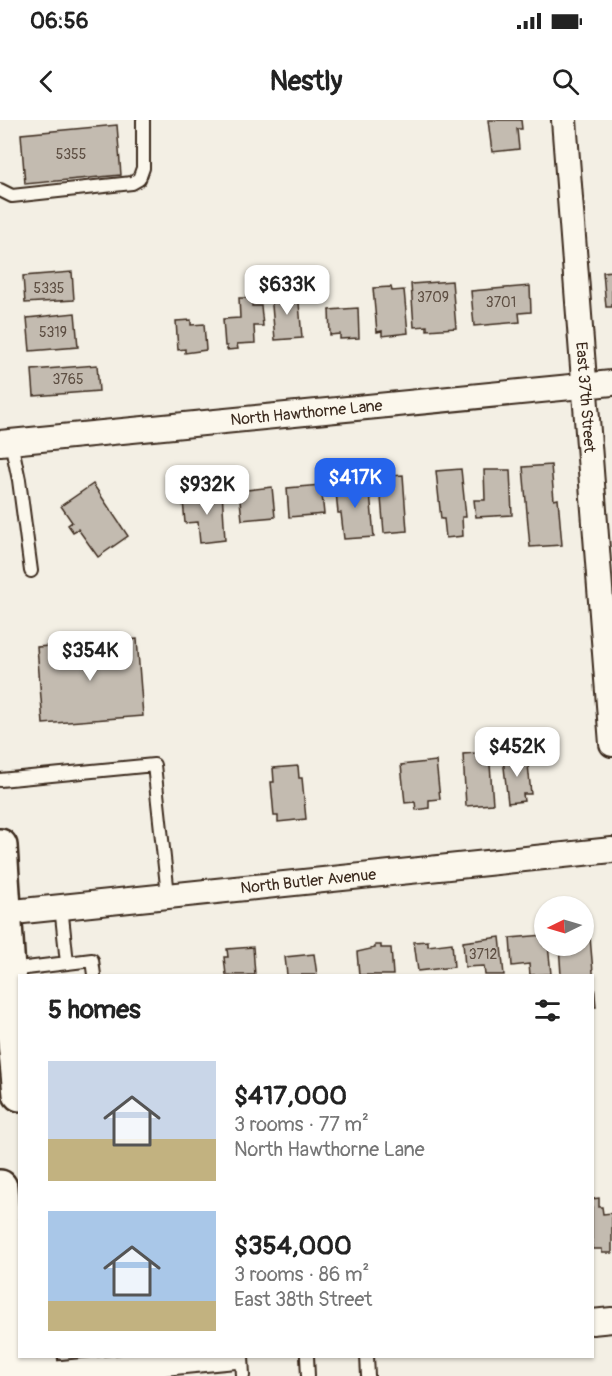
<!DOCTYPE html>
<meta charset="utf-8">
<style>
body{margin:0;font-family:Pangolin,sans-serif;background:#f2f2f2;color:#222;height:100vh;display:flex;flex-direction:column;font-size:22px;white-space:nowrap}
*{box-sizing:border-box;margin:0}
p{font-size:20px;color:#767676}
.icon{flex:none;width:33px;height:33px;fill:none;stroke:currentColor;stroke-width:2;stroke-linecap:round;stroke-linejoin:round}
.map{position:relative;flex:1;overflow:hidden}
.sheet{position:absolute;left:18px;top:854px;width:576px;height:384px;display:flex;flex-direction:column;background:#fff;border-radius:0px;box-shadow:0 2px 4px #0004}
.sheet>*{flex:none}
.needle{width:39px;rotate:265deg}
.fabs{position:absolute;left:534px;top:776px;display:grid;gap:12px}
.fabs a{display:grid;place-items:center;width:60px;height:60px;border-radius:50%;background:#fff;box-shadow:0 2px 4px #0004;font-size:30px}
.price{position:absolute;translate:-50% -51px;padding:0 14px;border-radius:12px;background:#fff;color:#222;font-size:20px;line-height:39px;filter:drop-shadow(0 2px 3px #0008)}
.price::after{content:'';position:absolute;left:50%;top:36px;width:18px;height:14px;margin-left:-9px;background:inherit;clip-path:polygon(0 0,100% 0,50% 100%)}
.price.on{background:#2563eb;color:#fff}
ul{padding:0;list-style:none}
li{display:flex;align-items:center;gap:18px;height:150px;padding:0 30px}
li span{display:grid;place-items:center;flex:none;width:168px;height:120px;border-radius:0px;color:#555}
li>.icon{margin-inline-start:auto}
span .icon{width:72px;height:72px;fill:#fffc;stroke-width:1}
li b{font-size:26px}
h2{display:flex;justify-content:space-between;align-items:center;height:72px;padding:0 30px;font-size:26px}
.status{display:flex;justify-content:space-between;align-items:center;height:42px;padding:0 30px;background:#fff;direction:ltr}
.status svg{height:16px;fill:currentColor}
header{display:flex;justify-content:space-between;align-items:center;height:78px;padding:0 30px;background:#fff;font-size:27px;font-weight:800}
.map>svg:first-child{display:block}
.building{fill:#c3bbb0;stroke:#3b2a1e;stroke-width:1.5}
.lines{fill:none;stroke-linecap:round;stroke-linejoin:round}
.service-casing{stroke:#3b2a1e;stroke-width:16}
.minor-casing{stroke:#3b2a1e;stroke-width:28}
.primary-casing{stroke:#3b2a1e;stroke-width:38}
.service{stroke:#fbf7ec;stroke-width:12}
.minor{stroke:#fbf7ec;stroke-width:24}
.primary{stroke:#fbf7ec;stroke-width:33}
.labels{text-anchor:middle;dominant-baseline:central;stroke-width:4.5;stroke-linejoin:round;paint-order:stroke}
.number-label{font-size:14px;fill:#5d4e42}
.street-label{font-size:16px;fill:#3b2a1e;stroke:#fbf7ec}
</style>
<div class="status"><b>06:56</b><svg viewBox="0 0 49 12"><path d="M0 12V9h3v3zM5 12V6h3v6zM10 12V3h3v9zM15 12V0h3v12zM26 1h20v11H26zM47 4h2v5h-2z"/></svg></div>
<header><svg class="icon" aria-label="back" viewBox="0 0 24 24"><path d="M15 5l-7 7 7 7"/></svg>Nestly<svg class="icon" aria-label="search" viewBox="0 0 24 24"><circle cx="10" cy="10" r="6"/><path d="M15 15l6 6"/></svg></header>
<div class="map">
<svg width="612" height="1256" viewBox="0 0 612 1256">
<rect width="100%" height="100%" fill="#f3efe4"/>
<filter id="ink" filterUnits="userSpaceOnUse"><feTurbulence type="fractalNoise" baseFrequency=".0167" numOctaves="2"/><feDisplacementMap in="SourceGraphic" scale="12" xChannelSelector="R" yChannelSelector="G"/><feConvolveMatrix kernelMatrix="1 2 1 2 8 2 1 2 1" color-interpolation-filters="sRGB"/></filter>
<g filter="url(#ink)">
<path class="building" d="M 488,0 L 521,0 L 522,9 L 517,9 L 519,29 L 492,32 Z
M 117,5 L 121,55 L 25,64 L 21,14 Z
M 612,151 L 612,187 L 606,187 L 603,152 Z
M 72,152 L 74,180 L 25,183 L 23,156 Z
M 452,161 L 456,208 L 427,210 L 427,206 L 414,207 L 411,164 Z
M 530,166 L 531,192 L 519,193 L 520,202 L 474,206 L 471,171 Z
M 391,167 L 392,171 L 404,170 L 408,213 L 382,216 L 382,211 L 377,212 L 373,168 Z
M 298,172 L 302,218 L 275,220 L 271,174 Z
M 239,178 L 252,178 L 252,186 L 261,186 L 263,206 L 254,206 L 255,223 L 237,224 L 238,229 L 227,230 L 227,226 L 225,226 L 223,199 L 240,198 Z
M 358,188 L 359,218 L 340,219 L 340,214 L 330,215 L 329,190 Z
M 75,193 L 78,227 L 30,231 L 27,198 Z
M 191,200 L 191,205 L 204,204 L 206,230 L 185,233 L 185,229 L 178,230 L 176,201 Z
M 97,245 L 99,271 L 34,276 L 32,250 Z
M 551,345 L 554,380 L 558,379 L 562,425 L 530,427 L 523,347 Z
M 461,349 L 466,397 L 462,397 L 463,416 L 446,418 L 444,399 L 441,399 L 436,351 Z
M 484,350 L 510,350 L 512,395 L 476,397 L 474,380 L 485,380 Z
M 391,353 L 391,356 L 403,355 L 407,411 L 384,413 L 379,354 Z
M 351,360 L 351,363 L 369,361 L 374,417 L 344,419 L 341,393 L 338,393 L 335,361 Z
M 93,364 L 128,416 L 98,437 L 78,409 L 73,412 L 68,405 L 72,402 L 61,386 Z
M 321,365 L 324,394 L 289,397 L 287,368 Z
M 272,367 L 275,397 L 242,400 L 239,371 Z
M 222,371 L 225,420 L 200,423 L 198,402 L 185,403 L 183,380 L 197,379 L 196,373 Z
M 137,519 L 143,596 L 43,604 L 37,527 Z
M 489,632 L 493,684 L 466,686 L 463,634 Z
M 527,635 L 531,674 L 523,674 L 524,681 L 508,683 L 503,638 Z
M 436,641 L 440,679 L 429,680 L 429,688 L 416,690 L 415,682 L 405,683 L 401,645 Z
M 298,646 L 299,658 L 302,658 L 306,699 L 278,702 L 278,696 L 274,696 L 271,662 L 274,662 L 273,648 Z
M 544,815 L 544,825 L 548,825 L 551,854 L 530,855 L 529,844 L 512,846 L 510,818 Z
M 500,817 L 504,855 L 485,855 L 484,846 L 465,847 L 463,822 Z
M 590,817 L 596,887 L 592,887 L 592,855 L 561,855 L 559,825 L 584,825 L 584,818 Z
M 428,821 L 428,826 L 452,823 L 454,847 L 418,851 L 414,822 Z
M 375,825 L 381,825 L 381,828 L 391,828 L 393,855 L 359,855 L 357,832 L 375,828 Z
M 253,827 L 255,855 L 226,855 L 224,837 L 228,837 L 227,829 Z
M 314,834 L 317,855 L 287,855 L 285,837 Z
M 599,1078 L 599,1087 L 602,1087 L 603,1094 L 612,1093 L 612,1133 L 602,1133 L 602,1129 L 592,1129 L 592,1079 Z"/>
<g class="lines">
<defs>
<path id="service" d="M 0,70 L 12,76 L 132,63 L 139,59 L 143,48 L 143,0
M 11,322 L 19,360 L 31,451
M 0,660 L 154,645 L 168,775
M 61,786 L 67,843
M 10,850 L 92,840 L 94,855
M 242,1236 L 243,1256
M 307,1236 L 308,1256
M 367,1236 L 368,1256"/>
<g id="minor">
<path id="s1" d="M 564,0 L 612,624"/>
<path id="s2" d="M 0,323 L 612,263"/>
<path id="s3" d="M 4,793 L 612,730"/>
<path d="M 592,1202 L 612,1200"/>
<path d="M 42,1255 L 235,1236"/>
</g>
<path id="primary" d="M 0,726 L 8,850 L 20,974
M 0,1067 L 14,1256
M 40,1236 L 42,1256"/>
</defs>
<use href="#service" class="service-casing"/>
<use href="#minor" class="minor-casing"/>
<use href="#primary" class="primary-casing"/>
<use href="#service" class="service"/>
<use href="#minor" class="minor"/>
<use href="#primary" class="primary"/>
</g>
</g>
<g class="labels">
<g class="number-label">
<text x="71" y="34">5355</text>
<text x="49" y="168">5335</text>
<text x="433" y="177">3709</text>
<text x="501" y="182">3701</text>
<text x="53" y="212">5319</text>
<text x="68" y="259">3765</text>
<text x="483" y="834">3712</text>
</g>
<g class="street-label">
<text stroke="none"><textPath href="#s1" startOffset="278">East 37th Street</textPath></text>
<text stroke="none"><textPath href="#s2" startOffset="308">North Hawthorne Lane</textPath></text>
<text stroke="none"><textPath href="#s3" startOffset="306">North Butler Avenue</textPath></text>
</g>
</g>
</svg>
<div class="fabs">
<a><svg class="needle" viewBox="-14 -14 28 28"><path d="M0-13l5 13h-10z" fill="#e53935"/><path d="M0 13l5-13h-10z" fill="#767676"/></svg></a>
</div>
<b class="price" style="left:287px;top:196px">$633K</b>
<b class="price on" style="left:355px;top:389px">$417K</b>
<b class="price" style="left:207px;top:396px">$932K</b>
<b class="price" style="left:90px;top:562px">$354K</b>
<b class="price" style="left:517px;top:658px">$452K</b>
<section class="sheet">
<h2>5 homes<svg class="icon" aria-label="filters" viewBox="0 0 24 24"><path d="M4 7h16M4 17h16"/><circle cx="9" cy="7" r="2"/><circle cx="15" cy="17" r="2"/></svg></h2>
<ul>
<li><span style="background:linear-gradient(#c9d6e8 65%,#c2b280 0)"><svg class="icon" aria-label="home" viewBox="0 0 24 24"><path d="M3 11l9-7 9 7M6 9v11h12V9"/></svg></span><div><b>$417,000</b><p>3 rooms · 77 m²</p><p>North Hawthorne Lane</p></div></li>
<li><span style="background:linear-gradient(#a9c7e8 75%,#c2b280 0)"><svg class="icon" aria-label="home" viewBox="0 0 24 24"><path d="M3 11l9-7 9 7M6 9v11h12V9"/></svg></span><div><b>$354,000</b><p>3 rooms · 86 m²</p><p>East 38th Street</p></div></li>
</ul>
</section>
</div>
